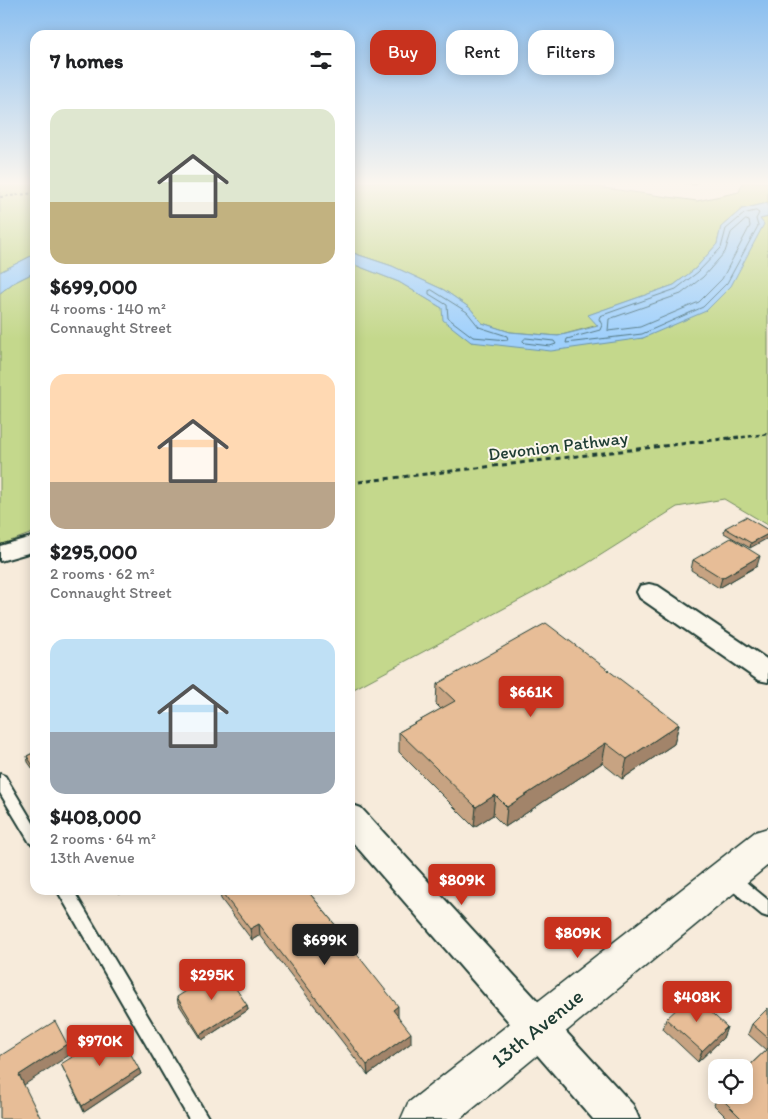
<!DOCTYPE html>
<meta charset="utf-8">
<style>
body{margin:0;font-family:Itim,sans-serif;background:#f6f6f6;color:#202124;height:100vh;display:flex;flex-direction:column;font-size:19px;white-space:nowrap}
*{box-sizing:border-box;margin:0}
p{font-size:16px;color:#757577}
.icon{flex:none;width:28px;height:28px;fill:none;stroke:currentColor;stroke-width:2;stroke-linecap:round;stroke-linejoin:round}
.map{position:relative;flex:1;overflow:hidden}
.side{position:absolute;left:30px;top:30px;width:325px;height:865px;display:flex;flex-direction:column;background:#fff;border-radius:15px;box-shadow:0 2px 12px #0003}
.side>*{flex:none}
.top-card{position:absolute;left:370px;top:30px;width:322px;height:45px;display:flex;gap:10px}
.fabs{position:absolute;left:708px;top:1059px;display:grid;gap:10px}
.fabs a{display:grid;place-items:center;width:45px;height:45px;border-radius:10px;background:#fff;box-shadow:0 2px 12px #0003;font-size:25px}
.price{position:absolute;translate:-50% -42px;padding:0 11px;border-radius:5px;background:#c8321e;color:#fff;font-size:16px;line-height:32px;filter:drop-shadow(0 1px 2px #0008)}
.price::after{content:'';position:absolute;left:50%;top:30px;width:15px;height:11px;margin-left:-8px;background:inherit;clip-path:polygon(0 0,100% 0,50% 100%)}
.price.current{background:#222;color:#fff}
ul{padding:0;list-style:none}
li{display:grid;align-content:center;gap:10px;height:265px;padding:0 20px}
li span{display:grid;place-items:center;height:155px;border-radius:15px;color:#555}
li>.icon{margin-inline-start:auto}
span .icon{width:90px;height:90px;fill:#fffc;stroke-width:1}
li b{font-size:21px}
h2{display:flex;justify-content:space-between;align-items:center;height:60px;padding:0 20px;font-size:21px}
.tag{padding:0 18px;border-radius:15px;background:#fff;box-shadow:0 2px 12px #0003;font-size:18px;line-height:45px}
.tag.current{background:#c8321e;color:#fff}
.map>svg:first-child{display:block}
.green{fill:#c4d88c;stroke:#728a60}
.water{fill:#9fd0fc;stroke:#6c95ac}
.lines{fill:none;stroke-linecap:round;stroke-linejoin:round}
.shore{stroke:#527884;stroke-width:1}
.service-casing{stroke:#1f3d34;stroke-width:4}
.minor-casing{stroke:#1f3d34;stroke-width:4}
.tertiary-casing{stroke:#1f3d34;stroke-width:3}
.path-far2{stroke:#1f3d34;stroke-width:2;stroke-dasharray:3 2.5;stroke-linecap:butt}
.path-far1{stroke:#1f3d34;stroke-width:2.5;stroke-dasharray:4 3;stroke-linecap:butt}
.path{stroke:#1f3d34;stroke-width:3;stroke-dasharray:5 4;stroke-linecap:butt}
.service{fill:#fbf7ec;fill-rule:evenodd}
.minor{fill:#fbf7ec;fill-rule:evenodd}
.tertiary{fill:#fbf7ec;fill-rule:evenodd}
.wall{fill:#c7a382;stroke:#1f3d34}
.shaded-wall{fill:#a2846a;stroke:#1f3d34}
.building{fill:#e7bd97;stroke:#1f3d34}
.labels{text-anchor:middle;dominant-baseline:central;stroke-width:4;stroke-linejoin:round;paint-order:stroke}
.street-label{font-size:18px;fill:#1f3d34;stroke:#fbf7ec}
.near-street-label{font-size:21px;fill:#1f3d34;stroke:#fbf7ec}
</style>
<div class="map">
<svg width="768" height="1119" viewBox="0 0 768 1119">
<rect width="100%" height="100%" fill="#f7ebdb"/>
<filter id="ink" filterUnits="userSpaceOnUse"><feTurbulence type="fractalNoise" baseFrequency=".02" numOctaves="2"/><feDisplacementMap in="SourceGraphic" scale="10" xChannelSelector="R" yChannelSelector="G"/><feConvolveMatrix kernelMatrix="1 2 1 2 8 2 1 2 1" color-interpolation-filters="sRGB"/></filter>
<g filter="url(#ink)">
<path class="green" d="M 0,182 L 34,182 L 35,189 L 35,254 L 0,272 Z
M 350,182 L 561,182 L 697,201 L 739,192 L 743,182 L 768,182 L 768,203 L 742,209 L 721,227 L 717,244 L 695,269 L 674,285 L 589,315 L 598,325 L 558,336 L 510,332 L 482,323 L 470,308 L 444,290 L 392,266 L 350,252 Z
M 768,217 L 768,525 L 724,499 L 677,507 L 585,565 L 350,691 L 350,263 L 399,282 L 442,308 L 471,342 L 643,338 L 760,219 Z
M 35,272 L 35,532 L 0,545 L 0,293 L 13,283 Z"/>
<path class="water" d="M 768,203 L 768,217 L 760,219 L 764,224 L 731,286 L 706,311 L 643,338 L 551,351 L 471,342 L 443,320 L 442,308 L 399,282 L 350,263 L 350,252 L 392,266 L 444,290 L 470,308 L 482,323 L 510,332 L 558,336 L 598,326 L 588,315 L 674,285 L 695,269 L 717,244 L 721,227 L 742,209 Z
M 35,254 L 35,272 L 13,283 L 0,293 L 0,272 Z"/>
<g class="lines">
<path class="shore" d="M 756,211 L 759,213 L 756,219 L 758,226 L 727,283 L 703,307 L 642,334 L 566,343 L 567,339 L 600,330 L 602,325 L 599,319 L 600,316 L 676,289 L 698,272 L 721,248 L 726,229 L 744,214 Z
M 746,220 L 749,221 L 750,226 L 722,279 L 699,302 L 640,327 L 608,331 L 609,319 L 681,294 L 703,277 L 725,252 L 731,233 Z
M 432,290 L 467,312 L 479,327 L 507,336 L 508,340 L 473,337 L 448,318 L 447,305 L 429,294 L 429,291 Z
M 526,338 L 554,341 L 556,344 L 550,346 L 525,343 L 523,341 Z"/>
<defs>
<path id="service" d="M 0,774 L 5,776 L 35,826 L 35,845 L 30,843 L 0,793 Z
M 729,871 L 735,873 L 768,900 L 768,917 L 762,915 L 723,883 L 721,878 L 723,873 Z
M 57,890 L 73,890 L 209,1119 L 189,1119 Z"/>
<path id="minor" d="M 35,536 L 35,551 L 0,561 L 0,546 Z
M 649,584 L 658,586 L 768,660 L 768,682 L 758,680 L 640,598 L 637,592 L 640,586 Z
M 350,804 L 361,808 L 633,1105 L 639,1119 L 593,1119 L 350,839 Z"/>
<path id="tertiary" d="M 768,828 L 768,865 L 460,1119 L 401,1119 L 408,1103 L 755,832 Z"/>
</defs>
<use href="#service" class="service-casing"/>
<use href="#minor" class="minor-casing"/>
<use href="#tertiary" class="tertiary-casing"/>
<path class="path-far2" d="M 0,197 L 35,193"/>
<path class="path-far1" d="M 728,439 L 768,434"/>
<path class="path" d="M 350,483 L 739,437"/>
<use href="#service" class="service"/>
<use href="#minor" class="minor"/>
<use href="#tertiary" class="tertiary"/>
</g>
<path class="wall" d="M 680,182 L 698,182 L 696,185 Z
M 725,528 L 768,530 L 750,548 L 724,533 Z
M 693,560 L 757,566 L 719,588 L 691,570 Z
M 437,684 L 679,724 L 674,744 L 622,779 L 602,763 L 505,827 L 493,815 L 474,827 L 399,752 L 399,732 L 441,709 L 436,704 Z
M 35,752 L 35,772 L 28,762 L 27,756 Z
M 219,890 L 307,890 L 349,942 L 349,944 L 398,1016 L 411,1043 L 368,1075 L 260,935 L 252,940 L 221,899 Z
M 177,997 L 247,1005 L 248,1010 L 202,1040 L 178,1003 Z
M 768,1008 L 768,1119 L 728,1119 L 714,1105 L 718,1095 L 766,1050 L 748,1034 L 752,1024 Z
M 666,1019 L 727,1027 L 723,1038 L 698,1062 L 663,1029 Z
M 61,1064 L 139,1069 L 141,1074 L 84,1112 Z"/>
<path class="shaded-wall" d="M 768,534 L 768,538 L 750,548 L 751,543 Z
M 760,556 L 757,566 L 719,588 L 722,578 Z
M 679,724 L 674,744 L 622,779 L 627,759 Z
M 606,743 L 602,763 L 505,827 L 507,807 Z
M 495,795 L 493,815 L 474,827 L 476,807 Z
M 119,890 L 127,890 L 120,894 Z
M 259,924 L 260,935 L 252,940 L 250,929 Z
M 247,1005 L 248,1010 L 202,1040 L 200,1035 Z
M 398,1006 L 398,1016 L 392,1020 L 393,1010 Z
M 727,1027 L 723,1038 L 698,1062 L 702,1051 Z
M 411,1033 L 411,1043 L 368,1075 L 367,1065 Z
M 67,1044 L 71,1054 L 24,1085 L 19,1075 Z
M 139,1069 L 141,1074 L 84,1112 L 82,1106 Z"/>
<path class="building" d="M 746,517 L 768,530 L 768,534 L 751,543 L 725,528 Z
M 731,538 L 760,556 L 722,578 L 693,560 Z
M 546,623 L 679,724 L 627,759 L 606,743 L 507,807 L 495,795 L 476,807 L 399,732 L 455,701 L 437,684 Z
M 35,752 L 35,769 L 27,756 Z
M 220,890 L 307,890 L 349,942 L 348,943 L 398,1006 L 393,1010 L 411,1033 L 367,1065 L 259,924 L 250,929 Z
M 222,968 L 247,1005 L 200,1035 L 177,997 Z
M 692,995 L 727,1027 L 702,1051 L 666,1019 Z
M 768,1008 L 768,1038 L 752,1024 Z
M 55,1021 L 67,1044 L 19,1075 L 41,1119 L 0,1119 L 0,1056 Z
M 117,1029 L 139,1069 L 82,1106 L 61,1064 Z
M 768,1048 L 768,1119 L 742,1119 L 718,1095 L 744,1095 L 744,1071 Z"/>
</g>
<linearGradient id="sky" x2="0" y2="1"><stop stop-color="#8bbff0"/><stop offset="0.54" stop-color="#fbf6ef"/><stop offset="1" stop-color="#fbf6ef" stop-opacity="0"/></linearGradient>
<rect width="768" height="339" fill="url(#sky)"/>
<g class="labels">
<g class="street-label">
<text transform="translate(558 446) rotate(-7)">Devonion Pathway</text>
</g>
<g class="near-street-label">
<text transform="translate(537 1028) rotate(-39)">13th Avenue</text>
</g>
</g>
</svg>
<div class="fabs">
<a><svg class="icon" aria-label="locate" viewBox="0 0 24 24"><circle cx="12" cy="12" r="6"/><path d="M12 2v4M12 18v4M2 12h4M18 12h4"/></svg></a>
</div>
<b class="price" style="left:531px;top:718px">$661K</b>
<b class="price" style="left:462px;top:906px">$809K</b>
<b class="price" style="left:578px;top:959px">$809K</b>
<b class="price current" style="left:325px;top:966px">$699K</b>
<b class="price" style="left:212px;top:1001px">$295K</b>
<b class="price" style="left:697px;top:1023px">$408K</b>
<b class="price" style="left:100px;top:1067px">$970K</b>
<div class="top-card">
<a class="tag current">Buy</a>
<a class="tag">Rent</a>
<a class="tag">Filters</a>
</div>
<section class="side">
<h2>7 homes<svg class="icon" aria-label="filters" viewBox="0 0 24 24"><path d="M4 7h16M4 17h16"/><circle cx="9" cy="7" r="2"/><circle cx="15" cy="17" r="2"/></svg></h2>
<ul>
<li><span style="background:linear-gradient(#dfe7d0 60%,#c2b280 0)"><svg class="icon" aria-label="home" viewBox="0 0 24 24"><path d="M3 11l9-7 9 7M6 9v11h12V9"/></svg></span><div><b>$699,000</b><p>4 rooms · 140 m²</p><p>Connaught Street</p></div></li>
<li><span style="background:linear-gradient(#ffd9b3 70%,#b9a48a 0)"><svg class="icon" aria-label="home" viewBox="0 0 24 24"><path d="M3 11l9-7 9 7M6 9v11h12V9"/></svg></span><div><b>$295,000</b><p>2 rooms · 62 m²</p><p>Connaught Street</p></div></li>
<li><span style="background:linear-gradient(#bfe0f5 60%,#9aa5b1 0)"><svg class="icon" aria-label="home" viewBox="0 0 24 24"><path d="M3 11l9-7 9 7M6 9v11h12V9"/></svg></span><div><b>$408,000</b><p>2 rooms · 64 m²</p><p>13th Avenue</p></div></li>
</ul>
</section>
</div>
